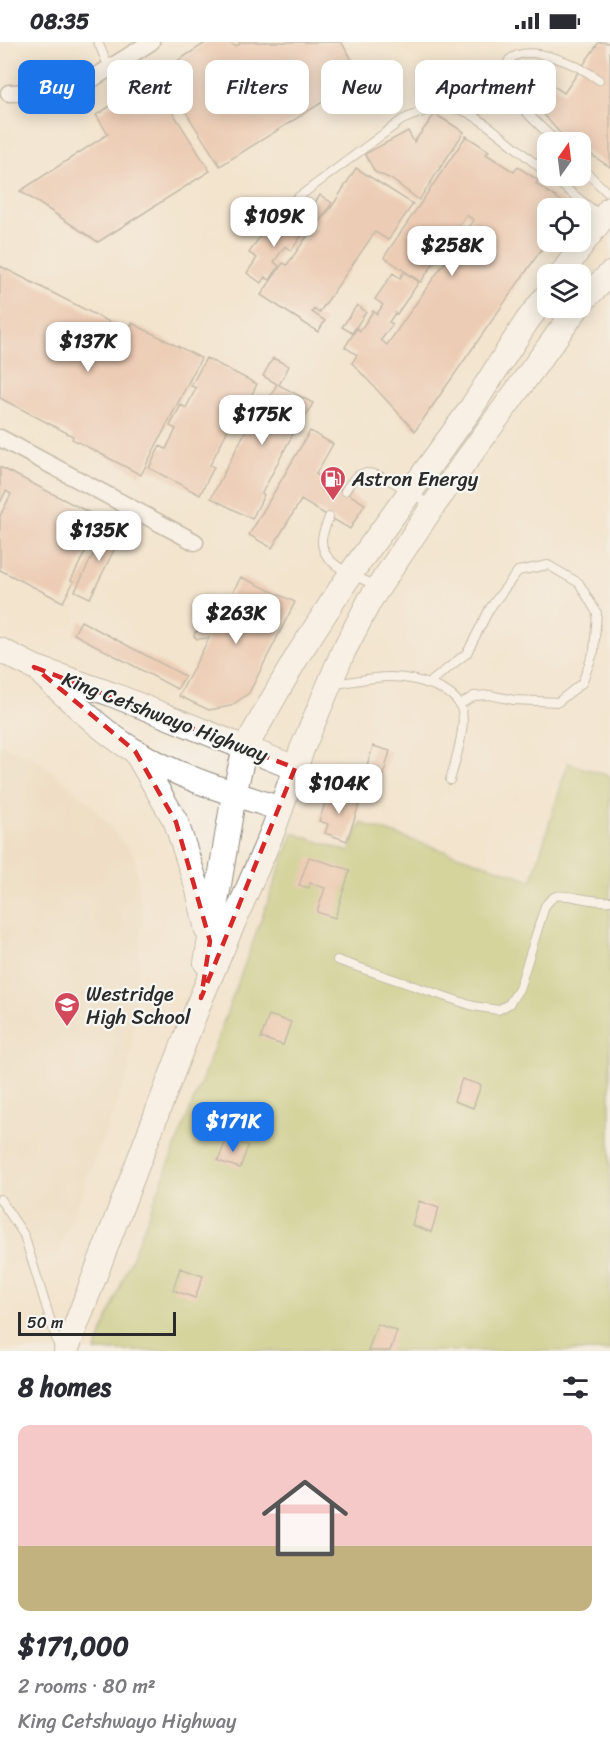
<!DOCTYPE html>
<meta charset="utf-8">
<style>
body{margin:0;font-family:Sriracha,sans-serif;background:#f7f7f7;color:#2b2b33;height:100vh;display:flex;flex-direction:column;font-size:22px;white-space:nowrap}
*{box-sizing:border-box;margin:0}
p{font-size:20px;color:#7c7c81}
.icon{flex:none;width:33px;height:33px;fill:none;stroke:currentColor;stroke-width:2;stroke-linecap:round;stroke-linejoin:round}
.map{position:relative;height:1309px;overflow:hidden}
.side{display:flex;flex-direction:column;background:#fff;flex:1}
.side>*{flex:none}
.banner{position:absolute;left:18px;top:18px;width:574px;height:54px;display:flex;gap:12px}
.needle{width:39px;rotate:14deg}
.buttons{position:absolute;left:537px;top:90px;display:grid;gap:12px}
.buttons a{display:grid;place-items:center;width:54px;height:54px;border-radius:12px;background:#fff;box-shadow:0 3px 15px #0003;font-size:30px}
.scale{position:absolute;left:18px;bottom:15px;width:158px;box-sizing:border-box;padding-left:6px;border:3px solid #2b2b2b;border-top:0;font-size:16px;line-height:21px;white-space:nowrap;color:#2b2b2b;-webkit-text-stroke:4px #f6f6f2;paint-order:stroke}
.price{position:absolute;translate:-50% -51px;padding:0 14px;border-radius:12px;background:#fff;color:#222;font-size:20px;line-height:39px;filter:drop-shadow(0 2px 3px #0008)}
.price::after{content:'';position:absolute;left:50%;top:36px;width:18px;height:14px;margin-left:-9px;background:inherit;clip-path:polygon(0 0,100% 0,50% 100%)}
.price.selected{background:#1a73e8;color:#fff}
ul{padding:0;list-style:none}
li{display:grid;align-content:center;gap:12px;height:318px;padding:0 18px}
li+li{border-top:2px solid #e1e1e2}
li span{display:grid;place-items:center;height:186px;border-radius:12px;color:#555}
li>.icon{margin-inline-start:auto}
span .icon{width:108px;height:108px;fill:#fffc;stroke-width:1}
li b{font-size:26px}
h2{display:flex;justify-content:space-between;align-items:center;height:72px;padding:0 18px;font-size:26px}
.tag{padding:0 21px;border-radius:12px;background:#fff;box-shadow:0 3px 15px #0003;font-size:21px;line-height:54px}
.tag.selected{background:#1a73e8;color:#fff}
.status{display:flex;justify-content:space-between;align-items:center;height:42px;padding:0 30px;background:#fff;direction:ltr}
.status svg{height:16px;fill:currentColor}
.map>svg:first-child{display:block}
.built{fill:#ead8ba}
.green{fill:#b1c164;stroke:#6e7648;stroke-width:1.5}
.building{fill:#e6b097}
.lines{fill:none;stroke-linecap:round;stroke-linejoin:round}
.lane-casing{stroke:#8f887c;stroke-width:10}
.street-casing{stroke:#8f887c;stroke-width:19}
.secondary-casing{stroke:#8f887c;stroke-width:26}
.lane{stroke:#fff;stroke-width:8}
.street{stroke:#fff;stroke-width:16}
.secondary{stroke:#fff;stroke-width:24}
.marked{fill:none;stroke:#d62828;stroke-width:4.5;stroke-dasharray:12 8;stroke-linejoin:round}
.labels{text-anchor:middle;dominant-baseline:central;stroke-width:4.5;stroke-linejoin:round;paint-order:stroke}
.poi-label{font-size:20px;fill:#2b2b2b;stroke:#f6f6f2;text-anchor:start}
.street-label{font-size:20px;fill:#2b2b2b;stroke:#f6f6f2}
</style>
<div class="status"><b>08:35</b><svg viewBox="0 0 49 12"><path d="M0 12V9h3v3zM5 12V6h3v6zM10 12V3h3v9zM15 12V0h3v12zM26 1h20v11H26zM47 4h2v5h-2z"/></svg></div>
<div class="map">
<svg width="610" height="1309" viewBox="0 0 610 1309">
<rect width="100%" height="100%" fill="#f6f6f2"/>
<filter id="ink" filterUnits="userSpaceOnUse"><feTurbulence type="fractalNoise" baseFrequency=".0167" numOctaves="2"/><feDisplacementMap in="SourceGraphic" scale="12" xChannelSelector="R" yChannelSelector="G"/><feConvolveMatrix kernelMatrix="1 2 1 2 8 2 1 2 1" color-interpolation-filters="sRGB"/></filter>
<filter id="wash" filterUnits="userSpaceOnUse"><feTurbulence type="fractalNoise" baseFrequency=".008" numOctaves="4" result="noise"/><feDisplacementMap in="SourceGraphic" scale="24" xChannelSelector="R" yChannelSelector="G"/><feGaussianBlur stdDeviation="1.35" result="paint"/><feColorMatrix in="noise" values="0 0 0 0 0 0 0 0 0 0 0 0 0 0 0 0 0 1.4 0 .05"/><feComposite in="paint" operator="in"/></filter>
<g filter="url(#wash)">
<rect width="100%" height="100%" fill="#f3e4cd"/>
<path class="built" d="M 0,702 L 37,717 L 90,761 L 134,813 L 143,875 L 129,1030 L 57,1215 L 6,1225 L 0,1214 Z"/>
<path class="green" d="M 568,721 L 610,734 L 610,1309 L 95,1309 L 208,1022 L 293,791 L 349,810 L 361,781 L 532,838 Z"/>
<g id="blocks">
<path class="building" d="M 207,0 L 229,0 L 235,4 L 240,2 L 239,0 L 341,0 L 363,35 L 220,124 L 160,30 Z
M 599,0 L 610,1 L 610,125 L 580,105 L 580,100 L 574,100 L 559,90 L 517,42 L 527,26 L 564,51 Z
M 152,38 L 210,129 L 98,200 L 20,149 L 108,92 L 96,73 Z
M 435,72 L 464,90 L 419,158 L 391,137 L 375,130 L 365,112 L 408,89 L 414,100 Z
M 466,94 L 489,109 L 486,112 L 514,130 L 518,125 L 538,138 L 536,142 L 570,165 L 569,166 L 548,166 L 548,198 L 415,389 L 352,321 L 357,313 L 345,305 L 357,286 L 360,289 L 373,269 L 377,272 L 383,263 L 375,257 L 393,231 L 400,236 L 404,230 L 419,240 L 397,272 L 395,271 L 389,280 L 393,282 L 381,298 L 387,303 L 474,178 L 466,173 L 421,240 L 384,215 Z
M 356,126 L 413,162 L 388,198 L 375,190 L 319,271 L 314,267 L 312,270 L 325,279 L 318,290 L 261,253 L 283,221 L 287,223 L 313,186 L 314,187 L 333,163 Z
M 320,153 L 332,161 L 317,183 L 305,175 Z
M 286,174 L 306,187 L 291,209 L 285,204 L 274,220 L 279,224 L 270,238 L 265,235 L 261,241 L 247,231 L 257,216 L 249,211 L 265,187 L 274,192 Z
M 0,224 L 127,289 L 132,281 L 201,316 L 141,433 L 72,397 L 73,394 L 0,356 Z
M 357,263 L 366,270 L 352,291 L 342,285 Z
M 206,316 L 257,342 L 243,370 L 238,368 L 210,423 L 214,425 L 200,453 L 149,426 L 160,404 L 166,407 L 176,387 L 170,384 L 181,363 L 186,366 L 196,346 L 191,344 Z
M 273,316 L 289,324 L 279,343 L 313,361 L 298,389 L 295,388 L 262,451 L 264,453 L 252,477 L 211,456 L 258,365 L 263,368 L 277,342 L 263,334 Z
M 310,389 L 333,402 L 316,432 L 365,462 L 350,487 L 301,458 L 272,506 L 249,493 Z
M 0,425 L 102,477 L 71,538 L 74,539 L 63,560 L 0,528 L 0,474 L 11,452 L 6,449 L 0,461 Z
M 108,483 L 123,490 L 90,556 L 75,549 Z
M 241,535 L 295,560 L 249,651 L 231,664 L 209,668 L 179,654 L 209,596 L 197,597 L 194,594 L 195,590 L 205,586 L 208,581 L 194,574 L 196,572 L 226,563 Z
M 81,579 L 185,634 L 177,647 L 74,592 Z
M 373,704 L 390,709 L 377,755 L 359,750 Z
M 329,750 L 360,760 L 347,799 L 325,791 L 328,782 L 319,779 Z
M 309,815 L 350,828 L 335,876 L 317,870 L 325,846 L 310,841 L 309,846 L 299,843 Z
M 269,973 L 291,980 L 283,1003 L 261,996 Z
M 462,1037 L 481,1043 L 473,1066 L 454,1059 Z
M 227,1096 L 248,1104 L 240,1126 L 218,1119 Z
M 419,1159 L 439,1166 L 431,1190 L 412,1183 Z
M 180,1226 L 203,1234 L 195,1256 L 173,1248 Z
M 377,1282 L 397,1289 L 390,1309 L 368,1309 Z"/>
</g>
</g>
<g filter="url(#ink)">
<use href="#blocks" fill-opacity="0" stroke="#8f887c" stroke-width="1.5"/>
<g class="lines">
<defs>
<path id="lane" d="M 98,0 L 109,26
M 557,100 C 541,85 522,68 509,49 C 504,40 504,28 509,18 C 528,0 578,22 599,38
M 580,124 L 610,153
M 550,134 L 601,174
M 281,168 L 402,78 C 420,70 440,62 461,68 C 483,75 527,116 548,132
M 345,449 C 350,442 355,432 365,431 C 381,429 417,455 432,464
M 329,475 C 327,482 322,490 322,498 C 321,524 357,534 377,544
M 334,642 C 352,640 371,635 390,635 C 411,635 457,645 462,669 C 466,686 455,721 450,738
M 428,642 L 467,611 L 490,566 L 518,529 L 548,523 L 579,541 L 597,571 L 594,609 L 582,641 L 558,660 L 514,658 L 489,653 L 474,654 L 459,663
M 337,918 L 473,964 L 498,968 L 509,962 L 519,947 L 545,864 C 548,860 551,856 556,854 C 565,851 593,861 610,859
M 0,1157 L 24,1193 L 60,1309"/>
<path id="street" d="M 9,51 L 65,49 L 81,44 L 151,0
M 0,396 L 195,500"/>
<path id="secondary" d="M 562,232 L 583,201 L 610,167
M 580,261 L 610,232
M 0,608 L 34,625 L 111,652 L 295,726
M 43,633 C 72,659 101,689 135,709 C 180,736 232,751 281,767
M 135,709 L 176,780 L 198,848 L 207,888
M 206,921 L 234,752 L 245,706 L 298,613 L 351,531 L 470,368 L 527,279 L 548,252
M 66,1309 L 201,956 L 274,786 L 302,707 L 343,610 L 370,558 L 433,464 L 577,266"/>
</defs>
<use href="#lane" class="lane-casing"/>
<use href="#street" class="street-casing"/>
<use href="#secondary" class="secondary-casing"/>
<use href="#lane" class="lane"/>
<use href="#street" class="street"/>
<use href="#secondary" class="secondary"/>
</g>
</g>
<path d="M0 0H610V1309H0ZM 34,625 L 295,726 L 201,956 L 210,899 L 176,780 L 135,709 Z" fill="#f3e4cd" fill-opacity=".55" fill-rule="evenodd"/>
<path class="marked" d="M 34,625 L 295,726 L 201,956 L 210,899 L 176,780 L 135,709 Z"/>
<defs>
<symbol id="fuel-pin" viewBox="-11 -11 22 30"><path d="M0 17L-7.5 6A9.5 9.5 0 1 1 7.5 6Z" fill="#d1495b" stroke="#f6f6f2"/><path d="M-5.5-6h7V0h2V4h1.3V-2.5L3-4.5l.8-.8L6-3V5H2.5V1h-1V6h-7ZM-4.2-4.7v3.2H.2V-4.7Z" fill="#fff"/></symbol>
<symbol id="school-pin" viewBox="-11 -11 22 30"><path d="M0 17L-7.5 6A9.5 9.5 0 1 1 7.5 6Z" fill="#d1495b" stroke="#f6f6f2"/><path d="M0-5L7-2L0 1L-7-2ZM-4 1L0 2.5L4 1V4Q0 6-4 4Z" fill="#fff"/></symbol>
</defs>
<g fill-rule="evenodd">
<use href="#fuel-pin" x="318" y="422" width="30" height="40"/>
<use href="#school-pin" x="52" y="948" width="30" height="40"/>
</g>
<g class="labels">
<g class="poi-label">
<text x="352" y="437">Astron Energy</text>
<text x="86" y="952">Westridge<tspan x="86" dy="23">High School</tspan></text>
</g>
<g class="street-label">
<text transform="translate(165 675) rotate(21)">King Cetshwayo Highway</text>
</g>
</g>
</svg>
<div class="buttons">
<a><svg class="needle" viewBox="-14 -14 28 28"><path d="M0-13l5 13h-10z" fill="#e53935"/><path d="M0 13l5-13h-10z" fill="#7c7c81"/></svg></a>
<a><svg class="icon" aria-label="locate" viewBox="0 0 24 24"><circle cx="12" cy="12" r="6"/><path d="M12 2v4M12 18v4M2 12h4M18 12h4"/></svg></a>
<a><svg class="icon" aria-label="layers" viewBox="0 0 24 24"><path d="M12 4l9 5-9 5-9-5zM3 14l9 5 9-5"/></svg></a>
</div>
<div class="scale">50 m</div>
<b class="price" style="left:274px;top:206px">$109K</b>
<b class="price" style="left:452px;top:235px">$258K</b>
<b class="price" style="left:88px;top:331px">$137K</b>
<b class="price" style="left:262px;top:404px">$175K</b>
<b class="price" style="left:99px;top:520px">$135K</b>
<b class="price" style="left:236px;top:603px">$263K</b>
<b class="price" style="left:339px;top:773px">$104K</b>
<b class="price selected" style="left:233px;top:1111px">$171K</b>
<div class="banner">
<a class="tag selected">Buy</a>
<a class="tag">Rent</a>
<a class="tag">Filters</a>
<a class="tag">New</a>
<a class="tag">Apartment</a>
</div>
</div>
<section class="side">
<h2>8 homes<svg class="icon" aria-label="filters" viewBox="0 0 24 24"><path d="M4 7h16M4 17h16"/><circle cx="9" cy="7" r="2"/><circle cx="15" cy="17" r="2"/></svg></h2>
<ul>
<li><span style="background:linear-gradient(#f6c9c9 65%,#c2b280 0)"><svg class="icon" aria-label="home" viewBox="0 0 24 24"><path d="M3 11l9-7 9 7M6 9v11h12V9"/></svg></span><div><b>$171,000</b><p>2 rooms · 80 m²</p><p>King Cetshwayo Highway</p></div></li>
</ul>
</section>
